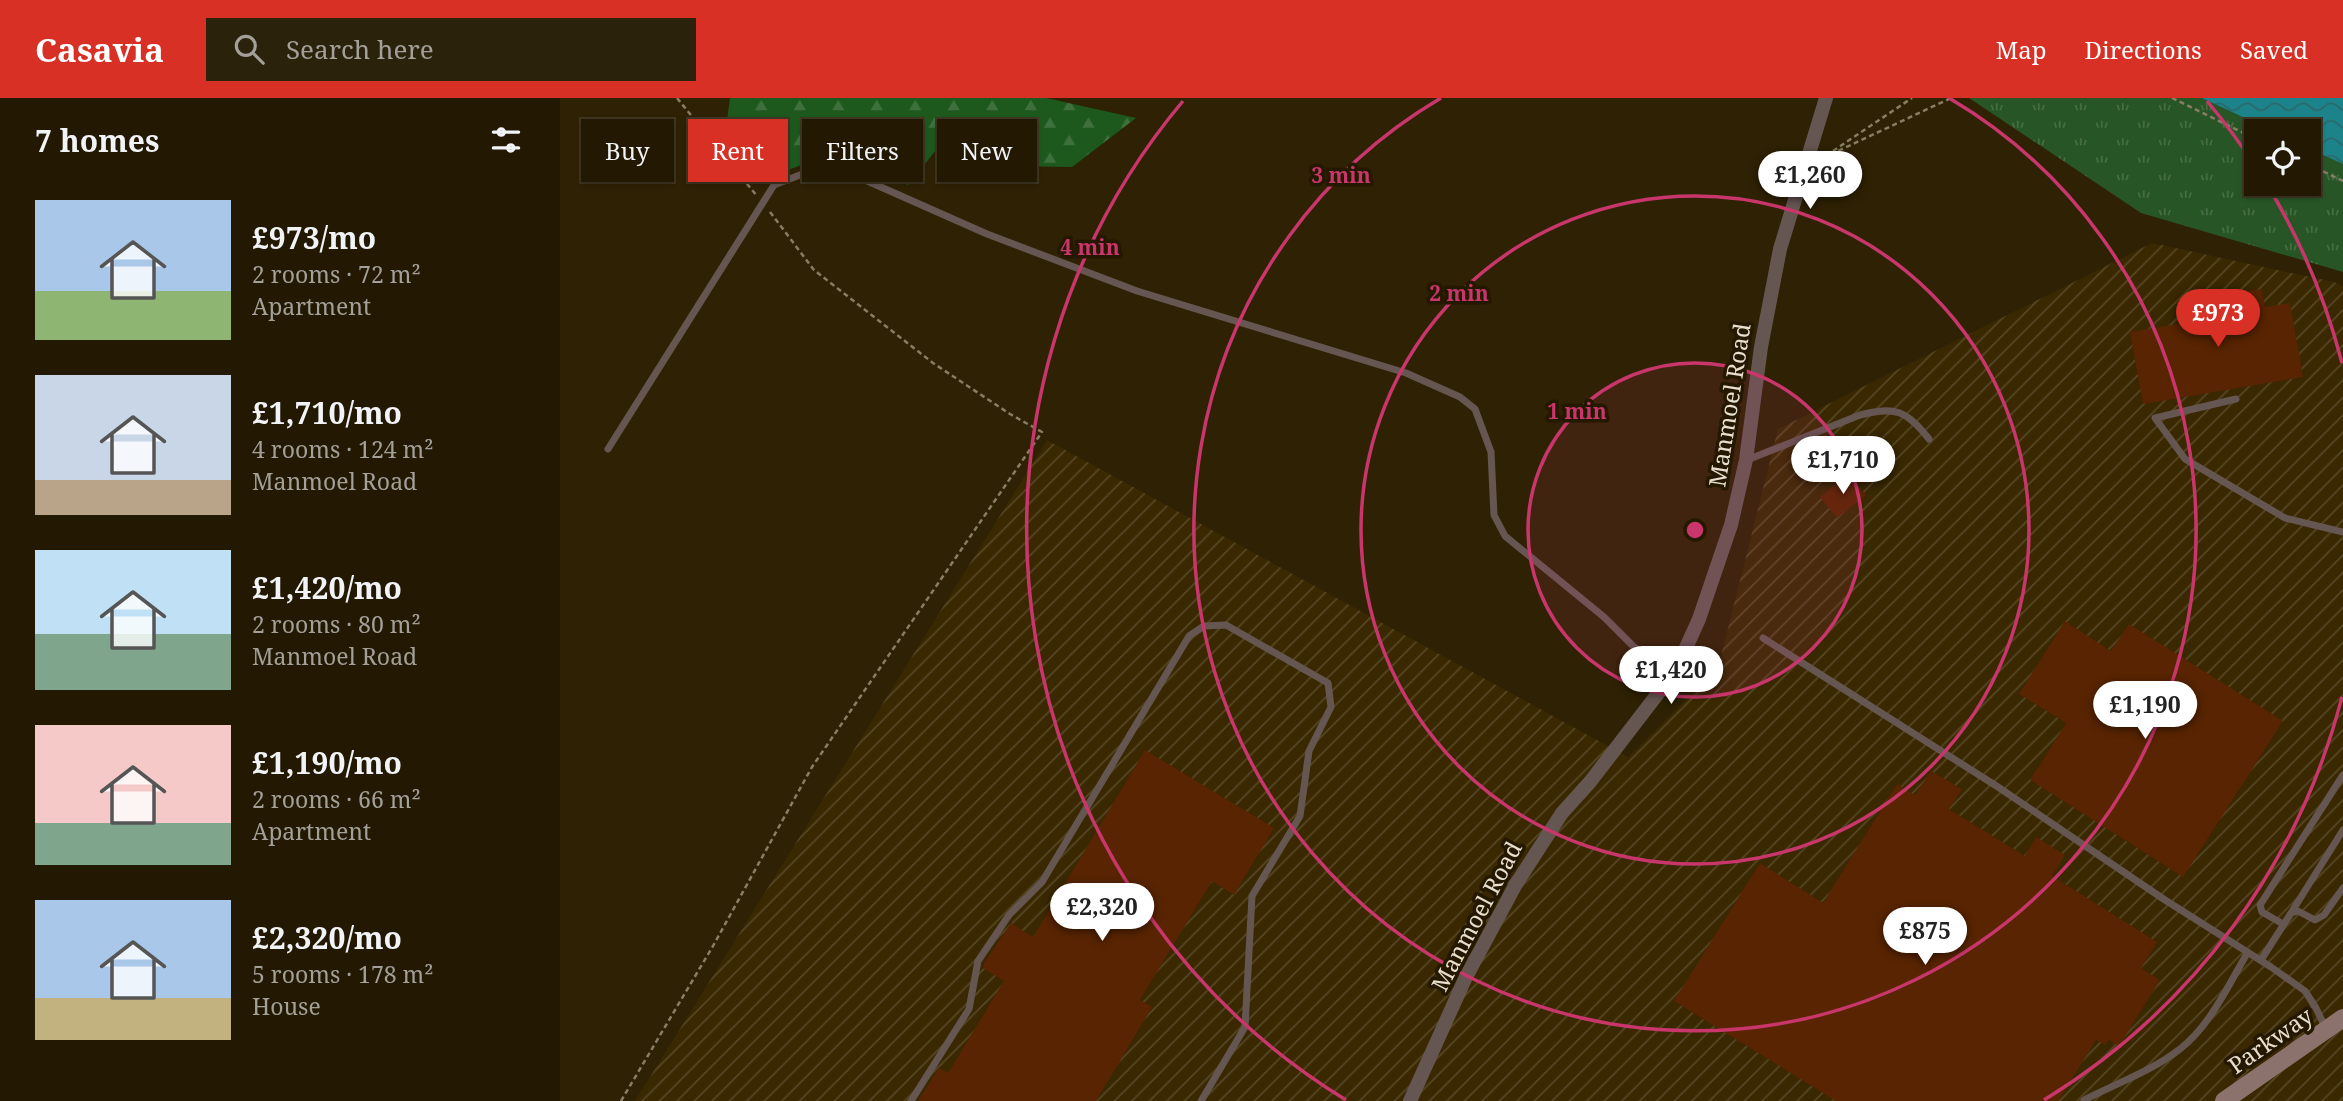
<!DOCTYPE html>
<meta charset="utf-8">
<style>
body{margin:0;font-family:"Noto Serif",serif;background:#2b220c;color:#f1f3f6;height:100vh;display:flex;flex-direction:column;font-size:26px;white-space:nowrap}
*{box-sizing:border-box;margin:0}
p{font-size:23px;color:#a3a099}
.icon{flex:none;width:38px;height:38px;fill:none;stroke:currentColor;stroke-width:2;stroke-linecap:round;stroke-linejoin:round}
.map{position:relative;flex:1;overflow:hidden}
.side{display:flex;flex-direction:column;background:#231902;width:560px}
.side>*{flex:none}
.banner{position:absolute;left:21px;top:21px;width:665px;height:63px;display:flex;gap:14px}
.controls{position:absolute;left:1684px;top:21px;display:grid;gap:14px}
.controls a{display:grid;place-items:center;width:77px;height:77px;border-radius:0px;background:#231902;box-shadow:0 2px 5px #0004,0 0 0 2px #403824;font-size:35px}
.price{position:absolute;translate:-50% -60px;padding:0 16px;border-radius:24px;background:#fff;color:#222;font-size:23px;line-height:46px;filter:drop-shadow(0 2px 4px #0008)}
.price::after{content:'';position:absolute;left:50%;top:42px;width:21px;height:16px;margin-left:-10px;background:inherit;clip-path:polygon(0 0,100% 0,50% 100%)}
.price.on{background:#d93025;color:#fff}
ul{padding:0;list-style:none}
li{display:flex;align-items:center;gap:21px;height:175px;padding:0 35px}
li span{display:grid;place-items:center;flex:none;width:196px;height:140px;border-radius:0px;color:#555}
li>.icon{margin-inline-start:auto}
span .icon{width:84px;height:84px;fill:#fffc;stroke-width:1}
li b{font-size:30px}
h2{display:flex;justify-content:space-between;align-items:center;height:84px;padding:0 35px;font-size:30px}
.chip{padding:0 24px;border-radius:0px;background:#231902;box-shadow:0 2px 5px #0004,0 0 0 2px #403824;font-size:24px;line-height:63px}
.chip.on{background:#d93025;color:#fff}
header{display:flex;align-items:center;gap:42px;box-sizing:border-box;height:98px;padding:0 35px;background:#d93025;color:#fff}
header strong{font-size:33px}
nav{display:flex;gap:38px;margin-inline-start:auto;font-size:24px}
.search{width:490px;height:63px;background:#2b220c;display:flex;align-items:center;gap:18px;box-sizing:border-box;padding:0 24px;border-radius:0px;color:#a3a099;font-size:26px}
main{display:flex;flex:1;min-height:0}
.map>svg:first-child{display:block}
.industrial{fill:url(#industrial-furrows)}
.grass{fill:url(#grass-tufts);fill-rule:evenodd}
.forest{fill:url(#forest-firs)}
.water{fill:url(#water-waves)}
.building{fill:#582401}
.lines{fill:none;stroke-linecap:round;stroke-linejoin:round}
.path{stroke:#887d65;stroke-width:2.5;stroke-dasharray:5 3.5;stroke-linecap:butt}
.lane{stroke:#665652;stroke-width:7}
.street{stroke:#665652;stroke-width:14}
.secondary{stroke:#8c726c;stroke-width:18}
.ring{fill:none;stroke:#c8366c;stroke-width:3.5}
.labels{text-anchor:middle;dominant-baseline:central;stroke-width:7;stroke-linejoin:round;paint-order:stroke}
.street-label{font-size:23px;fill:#e8dfce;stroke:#251800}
.centre{fill:#c8366c;stroke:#251800;stroke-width:3.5}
.ring-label{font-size:21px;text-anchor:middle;font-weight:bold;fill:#c8366c;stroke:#251800;stroke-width:7;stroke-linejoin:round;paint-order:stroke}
</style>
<header>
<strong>Casavia</strong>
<div class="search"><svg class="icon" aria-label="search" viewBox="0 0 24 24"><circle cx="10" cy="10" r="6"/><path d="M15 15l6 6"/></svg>Search here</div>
<nav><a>Map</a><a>Directions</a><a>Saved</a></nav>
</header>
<main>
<section class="side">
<h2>7 homes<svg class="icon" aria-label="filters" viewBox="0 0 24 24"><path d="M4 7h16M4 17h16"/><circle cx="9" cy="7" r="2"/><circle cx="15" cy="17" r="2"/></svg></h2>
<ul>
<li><span style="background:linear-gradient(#a9c7e8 65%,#8fb573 0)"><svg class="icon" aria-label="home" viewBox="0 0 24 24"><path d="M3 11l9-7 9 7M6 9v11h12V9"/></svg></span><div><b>£973/mo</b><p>2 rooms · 72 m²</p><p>Apartment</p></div></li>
<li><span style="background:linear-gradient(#c9d6e8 75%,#b9a48a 0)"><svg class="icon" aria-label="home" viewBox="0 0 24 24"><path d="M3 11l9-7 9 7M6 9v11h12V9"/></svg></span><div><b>£1,710/mo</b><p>4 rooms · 124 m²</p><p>Manmoel Road</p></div></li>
<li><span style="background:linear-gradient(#bfe0f5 60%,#7fa58c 0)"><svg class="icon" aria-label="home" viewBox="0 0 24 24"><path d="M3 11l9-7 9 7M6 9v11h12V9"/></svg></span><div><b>£1,420/mo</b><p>2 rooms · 80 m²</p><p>Manmoel Road</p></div></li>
<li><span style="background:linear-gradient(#f6c9c9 70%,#7fa58c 0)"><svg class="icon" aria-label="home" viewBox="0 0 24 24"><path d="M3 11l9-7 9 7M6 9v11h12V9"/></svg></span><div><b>£1,190/mo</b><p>2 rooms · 66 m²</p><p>Apartment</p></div></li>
<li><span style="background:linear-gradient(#a9c7e8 70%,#c2b280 0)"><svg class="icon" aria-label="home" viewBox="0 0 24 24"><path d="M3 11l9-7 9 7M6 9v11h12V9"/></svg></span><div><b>£2,320/mo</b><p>5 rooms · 178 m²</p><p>House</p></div></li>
</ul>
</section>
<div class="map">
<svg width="1783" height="1003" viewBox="0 0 1783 1003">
<defs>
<pattern id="industrial-furrows" width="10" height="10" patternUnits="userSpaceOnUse" patternTransform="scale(1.75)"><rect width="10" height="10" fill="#392800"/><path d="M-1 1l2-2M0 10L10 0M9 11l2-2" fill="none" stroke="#564724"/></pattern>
<pattern id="grass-tufts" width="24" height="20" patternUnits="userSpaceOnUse" patternTransform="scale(1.75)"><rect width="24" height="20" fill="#275526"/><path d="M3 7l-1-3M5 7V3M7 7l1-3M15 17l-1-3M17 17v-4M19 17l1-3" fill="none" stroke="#466d44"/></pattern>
<pattern id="forest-firs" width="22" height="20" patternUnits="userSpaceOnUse" patternTransform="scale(1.75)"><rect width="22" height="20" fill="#1d591d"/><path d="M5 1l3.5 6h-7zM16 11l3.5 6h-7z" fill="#3e703d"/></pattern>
<pattern id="water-waves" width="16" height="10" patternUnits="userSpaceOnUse" patternTransform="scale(1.75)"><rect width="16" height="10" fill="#1b8389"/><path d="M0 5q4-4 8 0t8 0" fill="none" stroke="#2c696b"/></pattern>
</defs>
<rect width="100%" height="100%" fill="#2f2103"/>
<path class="industrial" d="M 1592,145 L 1774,184 L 1783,188 L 1783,1003 L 75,1003 L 487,342 L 1068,659 L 1158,570 L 1218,331 Z"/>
<path class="grass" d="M 1409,0 L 1783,0 L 1783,174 L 1581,115 ZM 1696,33 L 1748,33 L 1748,86 L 1696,86 Z"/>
<path class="forest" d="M 170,0 L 486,0 L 576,20 L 512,69 L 455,68 L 376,52 L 348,87 L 268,57 L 212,78 L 195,79 L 171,52 L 167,23 Z"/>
<path class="water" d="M 1642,0 L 1783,0 L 1783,66 L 1748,50 L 1748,33 L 1713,33 Z"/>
<path class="building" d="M 1701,191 L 1705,209 L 1730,205 L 1743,279 L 1583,306 L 1570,234 L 1636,223 L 1633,203 Z
M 1288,376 L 1306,397 L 1277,420 L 1260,399 Z
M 1505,523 L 1551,553 L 1569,526 L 1723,623 L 1623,779 L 1470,682 L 1506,625 L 1459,596 Z
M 585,652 L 714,730 L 674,797 L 652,783 L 580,902 L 592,909 L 536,1003 L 358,1003 L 379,970 L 388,975 L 444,883 L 423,870 L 424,865 L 451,825 L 473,839 Z
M 1371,673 L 1402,691 L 1389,711 L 1465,758 L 1476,739 L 1505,757 L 1492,778 L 1597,844 L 1581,870 L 1600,882 L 1559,948 L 1549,942 L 1545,947 L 1536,942 L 1498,1003 L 1276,1003 L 1114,903 L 1200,765 L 1263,805 L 1337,686 L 1355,697 Z"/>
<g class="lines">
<path class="path" d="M 117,0 L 197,98
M 1612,0 L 1696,41
M 1273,53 L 1352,0
M 1263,60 L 1391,0
M 1748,66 L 1783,83
M 61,1003 L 153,848 L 252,669 L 482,334 L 450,316 L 373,265 L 254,172 L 210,114"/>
<path class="lane" d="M 1676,301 L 1595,320 L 1625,361 L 1725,420 L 1783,434
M 48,351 L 214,87 L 258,70 L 305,82 L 427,136 L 577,193 L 846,275 L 900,299 L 915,311 L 931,354 L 934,417 L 945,438 L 1044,519 L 1073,548 L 1112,577
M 1187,362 L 1300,317 C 1335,308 1346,312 1369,341
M 1203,540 L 1438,689 L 1605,802 L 1711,869 L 1745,893 L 1756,910 L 1766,931
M 1731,815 L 1783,732
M 1723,826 L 1702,814 L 1700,807 L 1783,677
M 1701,862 L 1731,815 L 1738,813 L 1755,822 L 1764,817 L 1783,790
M 1524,1002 C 1555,986 1592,973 1620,951 C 1651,927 1668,887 1688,854
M 351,1003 L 409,911 L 418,863 L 449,817 L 482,784 L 629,538 L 644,528 L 666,527 L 768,585 L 771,609 L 749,653 L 740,718 L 692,798 L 685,929 L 641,1003"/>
<path class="street" d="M 850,1003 L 905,881 L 956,786 L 1002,715 L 1030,684 L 1116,572 L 1139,521 L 1171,427 L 1186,362 L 1201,249 L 1220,151 L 1266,0"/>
<path class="secondary" d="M 1664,1003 L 1783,920"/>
</g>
<circle cx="1135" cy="432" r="167" fill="#c8366c" fill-opacity=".12"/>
<g class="ring">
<circle cx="1135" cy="432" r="167"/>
<circle cx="1135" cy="432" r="334"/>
<path d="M1389 0A501 501 0 1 1 881 0"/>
<path d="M1782 599A668 668 0 0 1 1484 1002M786 1002A668 668 0 0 1 623 3M1647 3A668 668 0 0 1 1695 68M1708 88A668 668 0 0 1 1782 265"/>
</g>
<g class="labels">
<g class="street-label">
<text transform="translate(1169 307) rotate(-81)">Manmoel Road</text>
<text transform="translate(916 818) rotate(-62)">Manmoel Road</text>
<text transform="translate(1710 942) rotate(-35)">Parkway</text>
</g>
</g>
<circle cx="1135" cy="432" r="10" class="centre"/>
<g class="ring-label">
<text x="781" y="85">3 min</text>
<text x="530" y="157">4 min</text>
<text x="899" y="203">2 min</text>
<text x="1017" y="321">1 min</text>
</g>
</svg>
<div class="controls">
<a><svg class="icon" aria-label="locate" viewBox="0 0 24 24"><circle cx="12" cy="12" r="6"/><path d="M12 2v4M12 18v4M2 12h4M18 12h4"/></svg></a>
</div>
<b class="price" style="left:1250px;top:113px">£1,260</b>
<b class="price on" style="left:1658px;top:251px">£973</b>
<b class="price" style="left:1283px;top:398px">£1,710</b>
<b class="price" style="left:1111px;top:608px">£1,420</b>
<b class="price" style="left:1585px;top:643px">£1,190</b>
<b class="price" style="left:542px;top:845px">£2,320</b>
<b class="price" style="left:1365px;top:869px">£875</b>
<div class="banner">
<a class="chip">Buy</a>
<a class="chip on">Rent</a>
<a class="chip">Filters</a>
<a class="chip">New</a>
</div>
</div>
</main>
